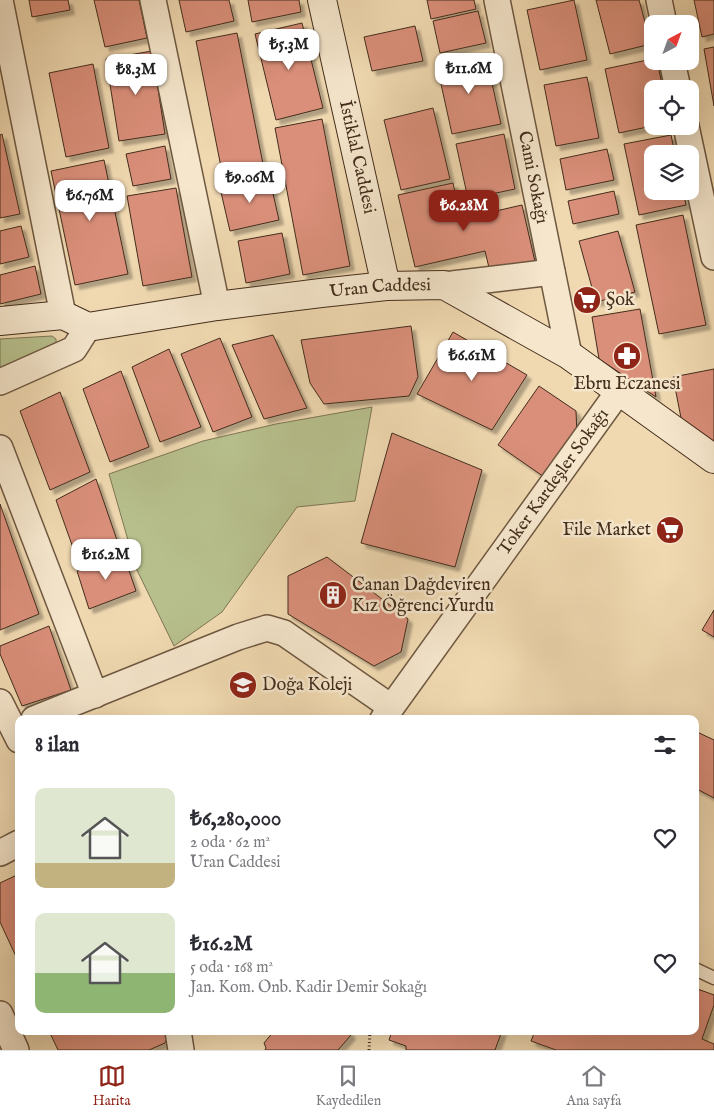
<!DOCTYPE html>
<html lang="tr">
<meta charset="utf-8">
<style>
body{margin:0;font-family:"IM FELL English",serif;background:#f7f7f7;color:#2b2b33;height:100vh;display:flex;flex-direction:column;font-size:19px;white-space:nowrap}
*{box-sizing:border-box;margin:0}
p{font-size:16px;color:#7c7c81}
.icon{flex:none;width:28px;height:28px;fill:none;stroke:currentColor;stroke-width:2;stroke-linecap:round;stroke-linejoin:round}
.map{position:relative;flex:1;overflow:hidden}
.details{position:absolute;left:15px;top:715px;width:684px;height:320px;display:flex;flex-direction:column;background:#fff;border-radius:10px;box-shadow:0 5px 20px #0002}
.details>*{flex:none}
.needle{width:32px;rotate:41deg}
.buttons{position:absolute;left:644px;top:15px;display:grid;gap:10px}
.buttons a{display:grid;place-items:center;width:55px;height:55px;border-radius:10px;background:#fff;box-shadow:0 5px 20px #0002;font-size:25px}
.price{position:absolute;translate:-50% -42px;padding:0 11px;border-radius:10px;background:#fff;color:#222;font-size:16px;line-height:32px;filter:drop-shadow(0 1px 2px #0008)}
.price::after{content:'';position:absolute;left:50%;top:30px;width:15px;height:11px;margin-left:-8px;background:inherit;clip-path:polygon(0 0,100% 0,50% 100%)}
.price.on{background:#8f2418;color:#fff}
ul{padding:0;list-style:none}
li{display:flex;align-items:center;gap:15px;height:125px;padding:0 20px}
li span{display:grid;place-items:center;flex:none;width:140px;height:100px;border-radius:10px;color:#555}
li>.icon{margin-inline-start:auto}
span .icon{width:60px;height:60px;fill:#fffc;stroke-width:1}
li b{font-size:21px}
h2{display:flex;justify-content:space-between;align-items:center;height:60px;padding:0 20px;font-size:21px}
.tab-bar{display:flex;justify-content:space-around;align-items:center;height:70px;border-top:1px solid #e1e1e2;background:#fff;font-size:14px;color:#7c7c81}
.tab-bar a{display:grid;justify-items:center;gap:2px}
.tab-bar .on{color:#8f2418}
.map>svg:first-child{display:block}
.green{fill:#b7c08d;stroke:#7d7654}
.building{fill:#da8f7a;stroke:#432d1c;filter:url(#shadow)}
.lines{fill:none;stroke-linecap:round;stroke-linejoin:round}
.lane-casing{stroke:#6e5841;stroke-width:15}
.street-casing{stroke:#6e5841;stroke-width:28}
.secondary-casing{stroke:#432d1c;stroke-width:30}
.path{stroke:#432d1c;stroke-width:3;stroke-dasharray:1 2.5;stroke-linecap:butt}
.lane{stroke:#f5e6cc;stroke-width:12}
.street{stroke:#f5e6cc;stroke-width:25}
.secondary{stroke:#f5e6cc;stroke-width:28}
.labels{text-anchor:middle;dominant-baseline:central;stroke-width:5;stroke-linejoin:round;paint-order:stroke}
.street-label{font-size:18px;fill:#432d1c;stroke:#f5e6cc}
.poi-label{font-size:18px;fill:#432d1c;stroke:#f5e6cc;text-anchor:start}
</style>
<div class="map">
<svg width="714" height="1050" viewBox="0 0 714 1050">
<defs>
<filter id="shadow"><feDropShadow dx="4.5" dy="4.5" stdDeviation="1" flood-color="#0004"/></filter>
</defs>
<rect width="100%" height="100%" fill="#f0d9b1"/>
<filter id="stains"><feTurbulence type="fractalNoise" baseFrequency=".004" numOctaves="4"/><feColorMatrix values="0 0 0 0 .2 0 0 0 0 .09 0 0 0 0 .02 0 0 0 .5 -.17"/></filter>
<radialGradient id="worn" r=".72"><stop offset=".6" stop-color="#630" stop-opacity="0"/><stop offset="1" stop-color="#630" stop-opacity=".3"/></radialGradient>
<path class="green" d="M 52,336 L 56,339 L 56,344 L 0,372 L 0,339 Z
M 372,407 L 355,501 L 297,507 L 222,612 L 174,646 L 136,568 L 109,474 L 203,441 L 276,424 Z"/>
<path class="building" d="M 29,0 L 68,0 L 70,10 L 32,17 Z
M 94,0 L 139,0 L 147,38 L 105,47 Z
M 179,0 L 229,0 L 234,21 L 186,32 Z
M 248,0 L 299,0 L 301,12 L 252,22 Z
M 427,0 L 474,0 L 476,9 L 431,19 Z
M 574,0 L 587,60 L 540,70 L 527,10 Z
M 596,0 L 639,0 L 651,44 L 610,54 Z
M 694,0 L 714,0 L 714,34 L 702,37 Z
M 478,11 L 486,43 L 440,53 L 433,21 Z
M 302,23 L 323,108 L 276,120 L 255,34 Z
M 415,26 L 423,61 L 372,71 L 364,37 Z
M 237,33 L 263,164 L 222,172 L 196,41 Z
M 714,47 L 714,106 L 704,49 Z
M 152,51 L 165,134 L 119,141 L 106,59 Z
M 486,56 L 501,124 L 452,134 L 437,66 Z
M 652,59 L 652,61 L 657,61 L 663,89 L 652,89 L 652,126 L 619,133 L 605,69 Z
M 93,64 L 109,148 L 66,157 L 49,73 Z
M 587,77 L 599,138 L 556,146 L 544,85 Z
M 433,108 L 450,179 L 401,190 L 384,120 Z
M 322,119 L 350,266 L 303,275 L 275,128 Z
M 2,134 L 20,214 L 0,218 L 0,135 Z
M 504,134 L 515,189 L 468,199 L 456,144 Z
M 671,135 L 675,154 L 652,154 L 652,191 L 683,191 L 686,205 L 639,215 L 624,144 Z
M 165,146 L 171,179 L 133,186 L 126,154 Z
M 607,149 L 614,180 L 566,190 L 560,159 Z
M 104,160 L 128,274 L 75,285 L 51,171 Z
M 269,176 L 279,220 L 230,231 L 220,188 Z
M 453,183 L 461,219 L 522,205 L 536,266 L 491,276 L 485,251 L 415,267 L 398,195 Z
M 176,188 L 192,277 L 143,286 L 127,196 Z
M 614,191 L 619,214 L 573,224 L 568,201 Z
M 683,215 L 706,325 L 659,334 L 636,225 Z
M 21,226 L 29,257 L 0,264 L 0,231 Z
M 618,231 L 635,292 L 596,302 L 579,241 Z
M 282,233 L 290,274 L 246,283 L 238,241 Z
M 35,266 L 41,294 L 0,304 L 0,275 Z
M 640,309 L 656,397 L 599,359 L 592,317 Z
M 411,326 L 418,377 L 409,396 L 324,404 L 310,383 L 301,340 Z
M 453,332 L 527,375 L 492,430 L 417,394 Z
M 273,335 L 307,408 L 264,419 L 232,345 Z
M 220,338 L 252,417 L 213,432 L 181,354 Z
M 169,349 L 201,427 L 160,442 L 132,367 Z
M 714,369 L 714,447 L 682,423 L 673,377 Z
M 121,371 L 149,447 L 110,462 L 83,389 Z
M 539,386 L 576,411 L 577,436 L 547,479 L 498,445 Z
M 60,392 L 90,472 L 50,490 L 20,411 Z
M 392,433 L 482,470 L 455,567 L 361,543 Z
M 96,479 L 118,543 L 77,559 L 56,500 Z
M 0,504 L 39,614 L 0,630 Z
M 123,553 L 136,591 L 89,609 L 77,571 Z
M 327,557 L 408,619 L 401,652 L 374,666 L 288,614 L 288,576 Z
M 714,610 L 714,637 L 702,630 Z
M 49,626 L 71,690 L 22,706 L 0,654 L 0,646 Z
M 695,731 L 714,740 L 714,798 L 695,788 Z
M 19,874 L 19,963 L 0,922 L 0,883 Z
M 695,988 L 714,995 L 714,1005 L 702,1039 L 714,1044 L 714,1050 L 556,1050 L 531,1041 L 535,1031 L 695,1031 Z
M 49,1031 L 170,1031 L 165,1043 L 149,1050 L 58,1050 Z
M 274,1031 L 349,1031 L 351,1035 L 338,1050 L 265,1050 L 266,1048 L 264,1043 Z
M 392,1031 L 502,1031 L 495,1050 L 406,1050 L 406,1046 L 389,1040 Z"/>
<g class="lines">
<defs>
<path id="lane" d="M 695,969 L 714,978"/>
<g id="street">
<path d="M 0,0 L 63,315"/>
<path d="M 153,0 L 217,306"/>
<path id="s1" d="M 497,0 L 569,355"/>
<path d="M 659,0 L 664,24"/>
<path d="M 672,61 L 678,89"/>
<path d="M 686,126 L 714,257"/>
<path d="M 444,285 L 552,272"/>
<path d="M 0,382 L 74,349 L 88,327"/>
<path d="M 0,448 L 95,695"/>
<path d="M 0,702 L 19,740"/>
<path d="M 34,719 L 238,637 L 267,628 L 284,633 L 391,707"/>
<path id="s2" d="M 383,719 L 619,391"/>
<path d="M 0,853 L 19,843"/>
<path d="M 0,1014 L 16,1050"/>
<path d="M 178,1031 L 181,1050"/>
</g>
<g id="secondary">
<path id="s3" d="M 322,0 L 386,286"/>
<path id="s4" d="M 0,321 L 63,315 L 88,327 L 217,306 L 321,293 L 386,286 L 444,285 L 569,355 L 714,459"/>
</g>
</defs>
<use href="#lane" class="lane-casing"/>
<use href="#street" class="street-casing"/>
<use href="#secondary" class="secondary-casing"/>
<path class="path" d="M 369,1050 L 370,1031"/>
<use href="#lane" class="lane"/>
<use href="#street" class="street"/>
<use href="#secondary" class="secondary"/>
</g>
<defs>
<symbol id="supermarket-disc" viewBox="-11 -11 22 22"><circle r="9.5" fill="#8f2418" stroke="#f5e6cc"/><path d="M-6-5.5h2.5l.6 2H6L4.5 2H-2.5L-4.4-4H-6ZM-1.5 3.2a1.3 1.3 0 1 0 .1 0ZM3 3.2a1.3 1.3 0 1 0 .1 0Z" fill="#fff"/></symbol>
<symbol id="pharmacy-disc" viewBox="-11 -11 22 22"><circle r="9.5" fill="#8f2418" stroke="#f5e6cc"/><path d="M-2-6h4v4h4v4h-4v4h-4v-4h-4v-4h4Z" fill="#fff"/></symbol>
<symbol id="building-disc" viewBox="-11 -11 22 22"><circle r="9.5" fill="#8f2418" stroke="#f5e6cc"/><path d="M-4-6H4V6H1V3H-1V6H-4ZM-2.5-4.3h1.7v1.8h-1.7ZM.8-4.3h1.7v1.8H.8ZM-2.5-1h1.7V.8h-1.7ZM.8-1h1.7V.8H.8Z" fill="#fff"/></symbol>
<symbol id="school-disc" viewBox="-11 -11 22 22"><circle r="9.5" fill="#8f2418" stroke="#f5e6cc"/><path d="M0-5L7-2L0 1L-7-2ZM-4 1L0 2.5L4 1V4Q0 6-4 4Z" fill="#fff"/></symbol>
</defs>
<g fill-rule="evenodd">
<use href="#supermarket-disc" x="571" y="284" width="32" height="32"/>
<use href="#pharmacy-disc" x="611" y="340" width="32" height="32"/>
<use href="#supermarket-disc" x="654" y="514" width="32" height="32"/>
<use href="#building-disc" x="317" y="579" width="32" height="32"/>
<use href="#school-disc" x="227" y="669" width="32" height="32"/>
</g>
<g class="labels">
<g class="street-label">
<text stroke="none"><textPath href="#s3" startOffset="161">İstiklal Caddesi</textPath></text>
<text stroke="none"><textPath href="#s1" startOffset="181">Cami Sokağı</textPath></text>
<text stroke="none"><textPath href="#s4" startOffset="386">Uran Caddesi</textPath></text>
<text stroke="none"><textPath href="#s2" startOffset="292">Toker Kardeşler Sokağı</textPath></text>
</g>
<g class="poi-label">
<text x="606" y="300">Şok</text>
<text x="627" y="384" text-anchor="middle">Ebru Eczanesi</text>
<text x="651" y="530" text-anchor="end">File Market</text>
<text x="352" y="585">Canan Dağdeviren<tspan x="352" dy="21">Kız Öğrenci Yurdu</tspan></text>
<text x="262" y="685">Doğa Koleji</text>
</g>
</g>
<rect width="100%" height="100%" filter="url(#stains)"/>
<rect width="100%" height="100%" fill="url(#worn)"/>
</svg>
<div class="buttons">
<a><svg class="needle" viewBox="-14 -14 28 28"><path d="M0-13l5 13h-10z" fill="#e53935"/><path d="M0 13l5-13h-10z" fill="#7c7c81"/></svg></a>
<a><svg class="icon" aria-label="locate" viewBox="0 0 24 24"><circle cx="12" cy="12" r="6"/><path d="M12 2v4M12 18v4M2 12h4M18 12h4"/></svg></a>
<a><svg class="icon" aria-label="layers" viewBox="0 0 24 24"><path d="M12 4l9 5-9 5-9-5zM3 14l9 5 9-5"/></svg></a>
</div>
<b class="price" style="left:289px;top:71px">₺5.3M</b>
<b class="price" style="left:469px;top:95px">₺11.6M</b>
<b class="price" style="left:136px;top:96px">₺8.3M</b>
<b class="price" style="left:250px;top:204px">₺9.06M</b>
<b class="price" style="left:90px;top:222px">₺6.76M</b>
<b class="price on" style="left:464px;top:232px">₺6.28M</b>
<b class="price" style="left:472px;top:382px">₺6.61M</b>
<b class="price" style="left:106px;top:581px">₺16.2M</b>
<section class="details">
<h2>8 ilan<svg class="icon" aria-label="filters" viewBox="0 0 24 24"><path d="M4 7h16M4 17h16"/><circle cx="9" cy="7" r="2"/><circle cx="15" cy="17" r="2"/></svg></h2>
<ul>
<li><span style="background:linear-gradient(#dfe7d0 75%,#c2b280 0)"><svg class="icon" aria-label="home" viewBox="0 0 24 24"><path d="M3 11l9-7 9 7M6 9v11h12V9"/></svg></span><div><b>₺6,280,000</b><p>2 oda · 62 m²</p><p>Uran Caddesi</p></div><svg class="icon" aria-label="heart" viewBox="0 0 24 24"><path d="M12 20l-8-8c-3-5 5-10 8-4 3-6 11-1 8 4z"/></svg></li>
<li><span style="background:linear-gradient(#dfe7d0 60%,#8fb573 0)"><svg class="icon" aria-label="home" viewBox="0 0 24 24"><path d="M3 11l9-7 9 7M6 9v11h12V9"/></svg></span><div><b>₺16.2M</b><p>5 oda · 168 m²</p><p>Jan. Kom. Onb. Kadir Demir Sokağı</p></div><svg class="icon" aria-label="heart" viewBox="0 0 24 24"><path d="M12 20l-8-8c-3-5 5-10 8-4 3-6 11-1 8 4z"/></svg></li>
</ul>
</section>
</div>
<nav class="tab-bar">
<a class="on"><svg class="icon" aria-label="map" viewBox="0 0 24 24"><path d="M3 6l6-2 6 2 6-2v14l-6 2-6-2-6 2zM9 4v14M15 6v14"/></svg>Harita</a>
<a><svg class="icon" aria-label="saved" viewBox="0 0 24 24"><path d="M7 4h10v16l-5-4-5 4z"/></svg>Kaydedilen</a>
<a><svg class="icon" aria-label="home" viewBox="0 0 24 24"><path d="M3 11l9-7 9 7M6 9v11h12V9"/></svg>Ana sayfa</a>
</nav>
